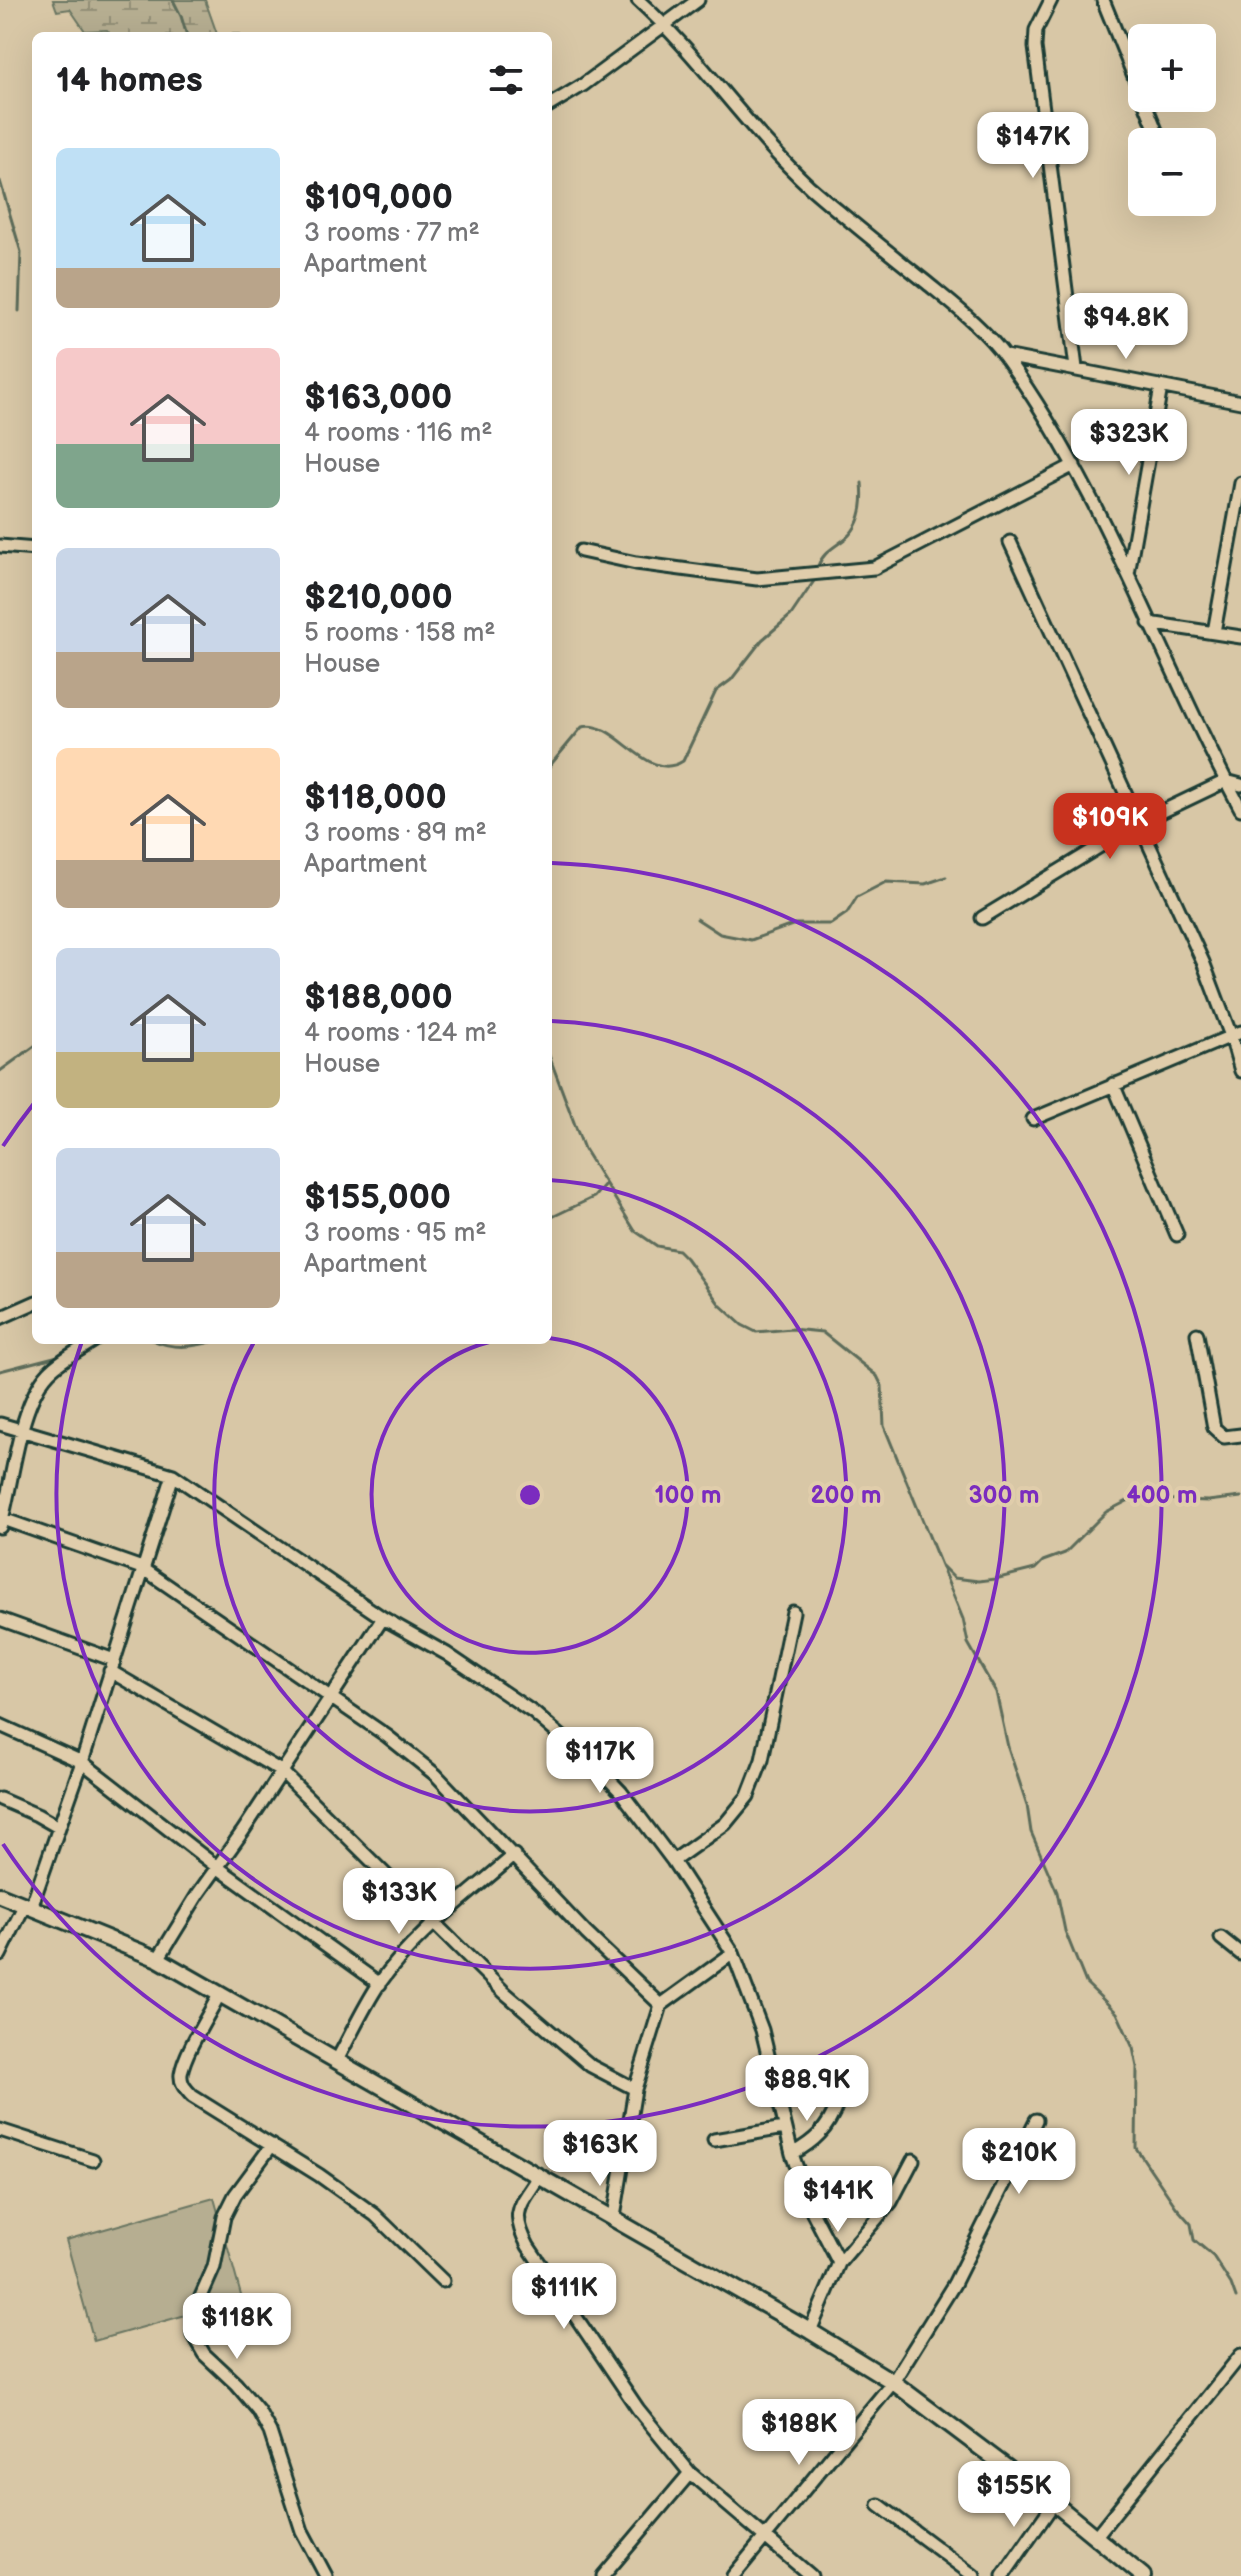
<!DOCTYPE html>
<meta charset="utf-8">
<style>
body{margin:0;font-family:"Balsamiq Sans",sans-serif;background:#f2f2f2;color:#202124;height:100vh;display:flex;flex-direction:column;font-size:30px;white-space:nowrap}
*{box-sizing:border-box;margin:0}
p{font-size:26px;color:#757577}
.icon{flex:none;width:44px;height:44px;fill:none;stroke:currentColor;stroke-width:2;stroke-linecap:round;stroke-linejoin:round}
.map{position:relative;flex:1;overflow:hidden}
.side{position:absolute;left:32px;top:32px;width:520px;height:1312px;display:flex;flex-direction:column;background:#fff;border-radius:12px;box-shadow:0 8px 32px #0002}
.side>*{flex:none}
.controls{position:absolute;left:1128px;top:24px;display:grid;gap:16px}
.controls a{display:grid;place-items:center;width:88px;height:88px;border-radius:12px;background:#fff;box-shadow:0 8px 32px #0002;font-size:40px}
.price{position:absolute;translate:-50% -68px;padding:0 18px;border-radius:16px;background:#fff;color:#222;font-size:26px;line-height:52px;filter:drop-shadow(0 2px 4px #0008)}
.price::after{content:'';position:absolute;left:50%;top:48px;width:24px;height:18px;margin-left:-12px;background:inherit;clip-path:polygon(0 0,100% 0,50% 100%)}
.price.selected{background:#c8321e;color:#fff}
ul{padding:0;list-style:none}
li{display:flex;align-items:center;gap:24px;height:200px;padding:0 24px}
li span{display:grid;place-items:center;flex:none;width:224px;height:160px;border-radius:12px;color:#555}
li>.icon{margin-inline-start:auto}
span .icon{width:96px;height:96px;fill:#fffc;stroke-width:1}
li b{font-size:34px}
h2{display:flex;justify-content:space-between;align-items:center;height:96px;padding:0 24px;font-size:34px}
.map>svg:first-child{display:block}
.wetland{fill:url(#wetland-marsh);stroke:#6a7662;stroke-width:2}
.pitch{fill:#b6ae91;stroke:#6a7662;stroke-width:2}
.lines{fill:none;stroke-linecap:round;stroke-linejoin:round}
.stream{stroke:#5d6c5a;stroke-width:3}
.minor-casing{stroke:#1f3d34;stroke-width:17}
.tertiary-casing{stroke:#1f3d34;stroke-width:20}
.minor{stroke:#e0cdab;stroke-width:11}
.tertiary{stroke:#e0cdab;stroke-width:14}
.ring{fill:none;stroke:#7b2cbf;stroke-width:4}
.centre{fill:#7b2cbf;stroke:#e0cdab;stroke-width:4}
.ring-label{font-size:24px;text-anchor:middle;font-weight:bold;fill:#7b2cbf;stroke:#e0cdab;stroke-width:8;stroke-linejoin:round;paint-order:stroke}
</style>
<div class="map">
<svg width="1241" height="2576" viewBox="0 0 1241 2576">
<defs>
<pattern id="wetland-marsh" width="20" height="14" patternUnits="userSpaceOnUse" patternTransform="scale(2)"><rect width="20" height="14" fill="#b6ae91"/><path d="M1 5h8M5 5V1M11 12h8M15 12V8" fill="none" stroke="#938f77"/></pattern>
</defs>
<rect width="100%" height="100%" fill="#d8c7a6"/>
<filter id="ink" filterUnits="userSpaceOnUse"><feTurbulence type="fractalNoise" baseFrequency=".0125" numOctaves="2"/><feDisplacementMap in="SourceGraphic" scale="16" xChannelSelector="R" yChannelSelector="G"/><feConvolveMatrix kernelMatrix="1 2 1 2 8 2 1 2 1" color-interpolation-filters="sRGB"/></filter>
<g filter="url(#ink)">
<path class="wetland" d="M 53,0 L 205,0 L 217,34 L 239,34 L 240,36 L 112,36 L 107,30 L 85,31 L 70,9 L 57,11 Z"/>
<path class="pitch" d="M 214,2198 L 242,2299 L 94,2341 L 66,2240 Z"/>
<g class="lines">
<path class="stream" d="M 173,0 L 181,16 L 187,36
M 0,181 L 21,252 L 19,311
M 818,566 C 823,552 835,547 846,538 C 861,525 864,503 862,483
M 548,768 L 582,727 C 617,718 646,785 683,761 L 716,691 L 731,680 L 762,640 L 791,615 L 814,581
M 697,919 L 720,934 L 751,940 L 795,924 L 831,924 L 847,913 L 857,897 L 886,882 L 925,884 L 946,877
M 548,1053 L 584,1149 L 635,1231 L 657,1246 L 678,1250 L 686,1258 L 720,1305 L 742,1325 L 756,1332 L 792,1329 L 822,1332 L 877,1376 L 882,1386 L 884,1426 L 963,1619 L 968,1643 L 996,1692 L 1008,1747 L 1027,1805 L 1031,1832 L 1057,1892 L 1065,1931 L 1086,1983 L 1117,2013 L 1133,2048 L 1137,2067 L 1136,2148 L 1176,2207 L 1191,2224 L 1194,2240 L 1213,2256 L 1231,2284 L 1236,2298
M 0,1071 L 36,1045
M 548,1219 L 594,1197 L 605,1184
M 152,1340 C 174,1350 195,1347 218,1340
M 325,1340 L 345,1344 L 378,1340
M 0,1371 L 62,1355
M 941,1565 L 954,1578 L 979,1581 L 995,1579 L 1035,1569 L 1043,1561 L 1065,1553 L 1106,1512 L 1133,1498 L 1208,1501 L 1241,1497"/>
<defs>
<path id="minor" d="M 638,0 C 701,57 747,129 810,187 C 848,220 888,252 927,283 C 955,306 985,329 1006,358 C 1106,496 1160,660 1241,809
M 1051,0 L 1036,30 L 1035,47 L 1076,368
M 1103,0 L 1142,96
M 1143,98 L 1157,133
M 548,106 L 583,85 L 698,0
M 1005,356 L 1241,402
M 1010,542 L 1203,962 L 1231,1036 L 1241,1071
M 0,546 L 36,549
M 581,551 L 636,563 L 757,579 L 874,568 L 1074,465
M 1128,574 L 1161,387
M 1149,623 L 1241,637
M 1214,632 L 1241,483
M 982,918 L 1138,823 L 1226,781 L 1241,785
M 1113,1084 L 1177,1235
M 1033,1119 L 1241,1032
M 0,1318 L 36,1302
M 1197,1334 L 1214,1428 L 1224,1437 L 1241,1435
M 0,1424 L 173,1475 L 383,1618 L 447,1654 L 534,1713 L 599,1769 L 621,1792 L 673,1861 L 733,1953 L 762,2030 L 792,2154 L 813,2213 L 839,2263
M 0,1518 L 142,1568 L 387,1736 L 436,1775 L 586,1933 L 661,2005
M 0,1527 C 13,1483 18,1405 49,1372 C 61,1359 80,1350 95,1340
M 0,1619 L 114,1660
M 110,1671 L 281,1771 L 504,1992 L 591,2066 L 635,2089
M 0,1725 L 82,1762 L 217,1867 L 380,1984
M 0,1799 L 37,1815 L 58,1827
M 673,1861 L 725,1824 L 748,1796 L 762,1760 L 793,1612
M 31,1907 L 82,1762 L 173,1475
M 1221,1938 L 1241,1954
M 0,1955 L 25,1904
M 158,1959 L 198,1894 L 243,1831 L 383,1618
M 220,1993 C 210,2013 184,2053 181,2074 C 180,2084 186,2089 192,2096 L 319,2175 L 375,2215 L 443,2281
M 337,2060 C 351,2035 363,2008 379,1984 C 414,1934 469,1895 514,1855
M 0,2130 L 93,2160
M 714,2140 L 784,2128
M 272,2145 L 235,2195 L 224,2217 L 214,2267 L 193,2315 L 193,2335 L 204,2354 L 236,2384 L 258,2410 L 270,2432 L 302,2531 L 326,2576
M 792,2154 C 815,2141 828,2129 837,2104
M 540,2175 C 521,2206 509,2210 528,2246 L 638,2409 L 690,2473 L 811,2576
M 614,2217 L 635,2089 L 661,2005 L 733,1953
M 810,2331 L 839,2263 L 891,2202 L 913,2160
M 879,2505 L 974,2576
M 1096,2536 L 1241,2355
M 603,2576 L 690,2473
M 733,2576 L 893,2382 L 954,2284 L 1036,2120
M 1003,2576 L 1054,2503"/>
<path id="tertiary" d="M 0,1895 L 158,1959 L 810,2331 L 893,2382 L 1054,2503 L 1143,2576"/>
</defs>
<use href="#minor" class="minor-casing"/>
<use href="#tertiary" class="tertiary-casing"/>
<use href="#minor" class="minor"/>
<use href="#tertiary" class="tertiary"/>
</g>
</g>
<g class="ring">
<path d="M549 1338A158 158 0 1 1 498 1340"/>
<path d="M549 1180A316 316 0 1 1 254 1342"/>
<path d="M551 1021A474 474 0 1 1 82 1341"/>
<path d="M3 1146A632 632 0 0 1 35 1102M552 863A632 632 0 1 1 3 1844"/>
</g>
<circle cx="530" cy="1495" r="12" class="centre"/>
<g class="ring-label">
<text x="688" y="1503">100 m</text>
<text x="846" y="1503">200 m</text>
<text x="1004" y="1503">300 m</text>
<text x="1162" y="1503">400 m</text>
</g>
</svg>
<div class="controls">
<a>+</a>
<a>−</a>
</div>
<b class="price" style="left:1033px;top:180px">$147K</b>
<b class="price" style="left:1126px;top:361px">$94.8K</b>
<b class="price" style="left:1129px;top:477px">$323K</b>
<b class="price selected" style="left:1110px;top:861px">$109K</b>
<b class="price" style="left:600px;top:1795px">$117K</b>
<b class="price" style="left:399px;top:1936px">$133K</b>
<b class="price" style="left:807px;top:2123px">$88.9K</b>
<b class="price" style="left:600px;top:2188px">$163K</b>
<b class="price" style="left:1019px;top:2196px">$210K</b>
<b class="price" style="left:838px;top:2234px">$141K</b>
<b class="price" style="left:564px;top:2331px">$111K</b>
<b class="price" style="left:237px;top:2361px">$118K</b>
<b class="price" style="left:799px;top:2467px">$188K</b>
<b class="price" style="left:1014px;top:2529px">$155K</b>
<section class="side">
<h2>14 homes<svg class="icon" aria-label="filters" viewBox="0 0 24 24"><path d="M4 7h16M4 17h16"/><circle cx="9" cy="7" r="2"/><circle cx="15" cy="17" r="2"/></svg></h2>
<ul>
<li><span style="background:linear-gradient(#bfe0f5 75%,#b9a48a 0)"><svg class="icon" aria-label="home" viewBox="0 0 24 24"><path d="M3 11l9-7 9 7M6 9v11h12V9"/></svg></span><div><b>$109,000</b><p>3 rooms · 77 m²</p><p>Apartment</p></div></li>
<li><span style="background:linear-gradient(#f6c9c9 60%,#7fa58c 0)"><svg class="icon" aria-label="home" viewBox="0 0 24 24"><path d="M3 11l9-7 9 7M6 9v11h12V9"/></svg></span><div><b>$163,000</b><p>4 rooms · 116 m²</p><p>House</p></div></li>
<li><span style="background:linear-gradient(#c9d6e8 65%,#b9a48a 0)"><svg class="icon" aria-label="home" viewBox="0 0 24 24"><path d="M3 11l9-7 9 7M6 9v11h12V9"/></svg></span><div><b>$210,000</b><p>5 rooms · 158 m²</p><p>House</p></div></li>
<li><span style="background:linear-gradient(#ffd9b3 70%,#b9a48a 0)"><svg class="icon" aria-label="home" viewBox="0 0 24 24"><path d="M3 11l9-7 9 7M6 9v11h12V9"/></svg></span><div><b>$118,000</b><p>3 rooms · 89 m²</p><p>Apartment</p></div></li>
<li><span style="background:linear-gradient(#c9d6e8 65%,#c2b280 0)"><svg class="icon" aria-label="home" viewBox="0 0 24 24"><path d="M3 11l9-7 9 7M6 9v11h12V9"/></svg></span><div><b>$188,000</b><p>4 rooms · 124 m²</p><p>House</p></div></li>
<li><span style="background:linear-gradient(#c9d6e8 65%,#b9a48a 0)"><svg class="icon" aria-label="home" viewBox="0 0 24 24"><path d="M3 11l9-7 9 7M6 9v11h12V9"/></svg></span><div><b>$155,000</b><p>3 rooms · 95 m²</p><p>Apartment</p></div></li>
</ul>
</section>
</div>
